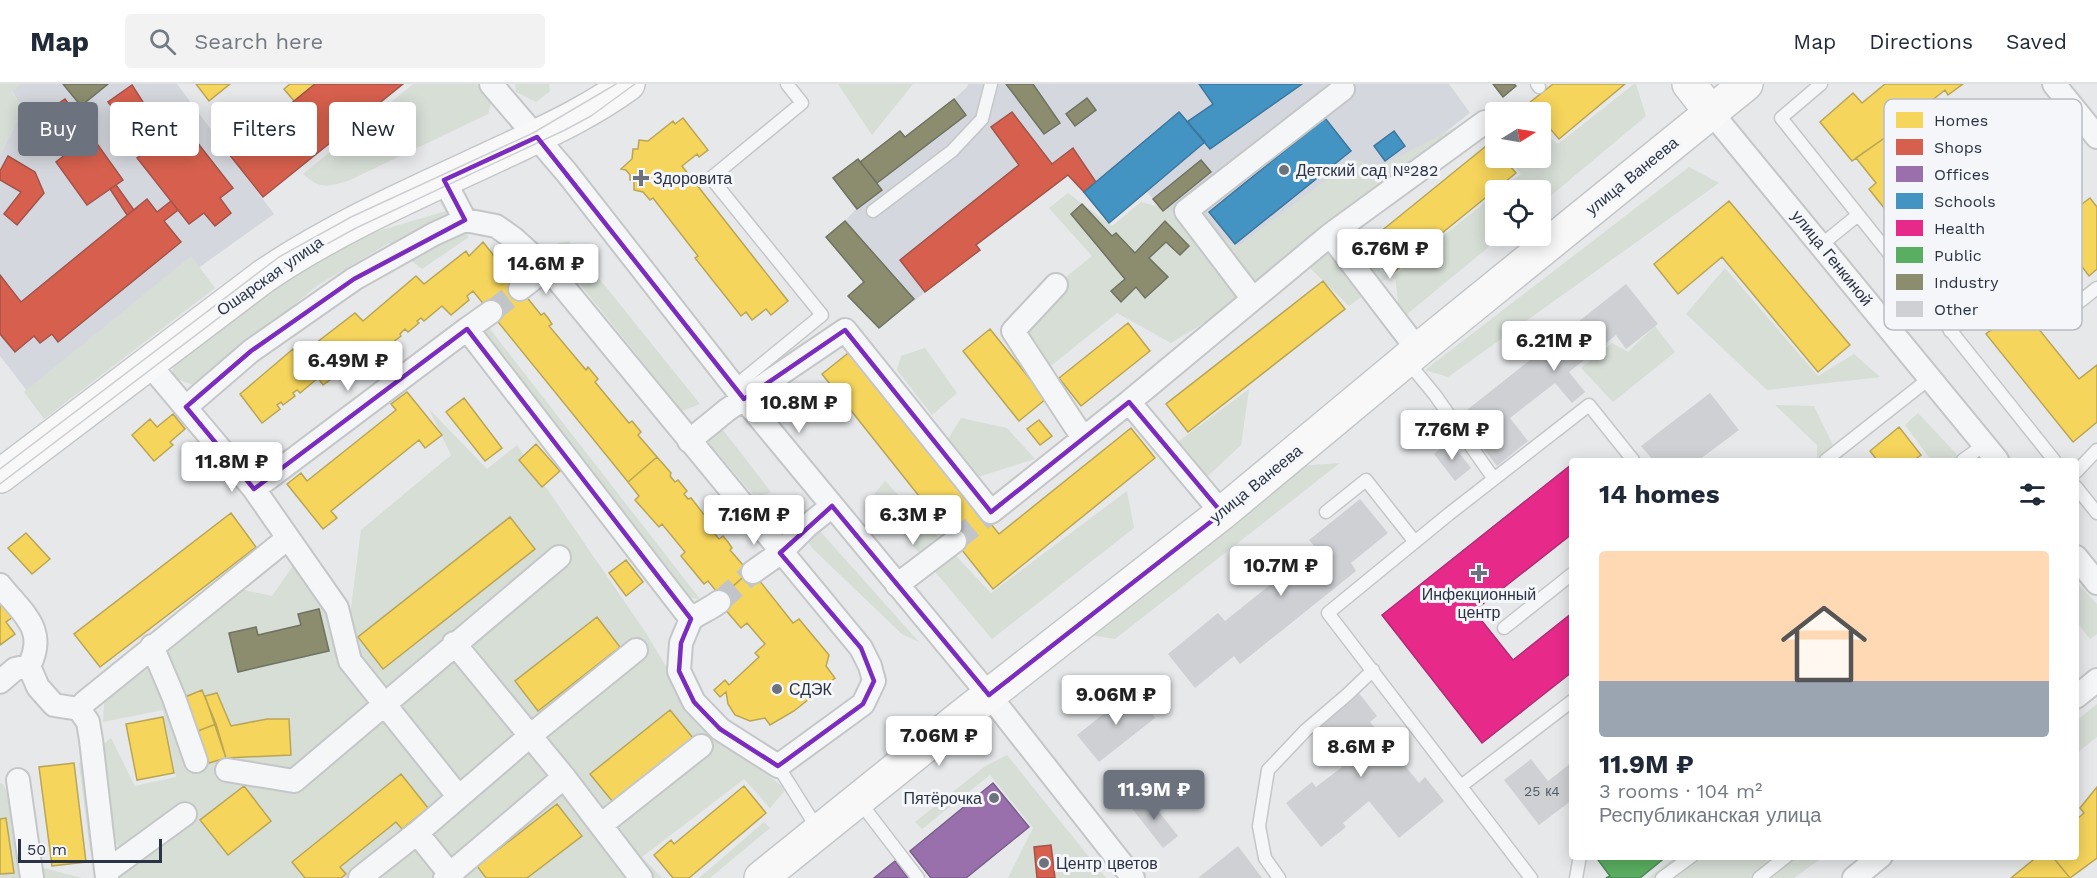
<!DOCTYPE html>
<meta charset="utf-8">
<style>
body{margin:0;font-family:"Work Sans",sans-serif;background:#f2f2f3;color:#1f2937;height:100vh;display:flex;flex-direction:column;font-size:22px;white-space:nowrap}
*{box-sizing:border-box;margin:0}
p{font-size:20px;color:#747a83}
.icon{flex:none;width:33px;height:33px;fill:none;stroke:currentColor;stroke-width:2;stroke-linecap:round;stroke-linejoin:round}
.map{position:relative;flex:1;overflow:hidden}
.sheet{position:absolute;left:1569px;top:374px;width:510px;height:402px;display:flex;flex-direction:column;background:#fff;border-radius:6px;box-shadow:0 3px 15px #0003}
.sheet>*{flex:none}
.top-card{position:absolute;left:18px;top:18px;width:570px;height:54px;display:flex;gap:12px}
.needle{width:39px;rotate:79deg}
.buttons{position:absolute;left:1485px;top:18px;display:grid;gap:12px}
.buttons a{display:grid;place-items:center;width:66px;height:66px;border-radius:6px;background:#fff;box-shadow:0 3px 15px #0003;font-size:30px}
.scale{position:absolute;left:18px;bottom:15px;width:144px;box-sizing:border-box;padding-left:6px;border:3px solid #2b3445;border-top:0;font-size:16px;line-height:21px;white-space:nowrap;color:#2b3445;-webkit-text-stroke:4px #f4f6f9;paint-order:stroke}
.price{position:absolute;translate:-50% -51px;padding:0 14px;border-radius:6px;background:#fff;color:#222;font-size:20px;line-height:39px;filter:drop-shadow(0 2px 3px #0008)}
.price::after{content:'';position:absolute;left:50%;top:36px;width:18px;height:14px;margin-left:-9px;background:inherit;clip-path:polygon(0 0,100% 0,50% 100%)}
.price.selected{background:#6c737f;color:#fff}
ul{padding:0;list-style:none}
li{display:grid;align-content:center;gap:12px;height:318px;padding:0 30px}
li+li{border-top:2px solid #e0e1e3}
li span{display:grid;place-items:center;height:186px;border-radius:6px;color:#555}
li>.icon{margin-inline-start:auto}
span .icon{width:108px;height:108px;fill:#fffc;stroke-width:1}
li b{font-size:26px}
h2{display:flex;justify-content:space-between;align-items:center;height:72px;padding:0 30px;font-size:26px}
.chip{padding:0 21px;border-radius:6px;background:#fff;box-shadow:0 3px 15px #0003;font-size:21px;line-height:54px}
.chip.selected{background:#6c737f;color:#fff}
header{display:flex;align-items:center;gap:36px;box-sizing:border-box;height:84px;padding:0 30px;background:#fff;border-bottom:2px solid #e0e1e3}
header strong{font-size:28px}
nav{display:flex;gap:33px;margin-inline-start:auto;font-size:21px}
.search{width:420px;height:54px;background:#f2f2f3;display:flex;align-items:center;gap:15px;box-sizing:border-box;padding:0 21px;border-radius:6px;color:#747a83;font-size:22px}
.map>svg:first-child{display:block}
.built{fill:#d4d7dd}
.green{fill:#d6ded6}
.homes{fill:#f6d55c;stroke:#b9a555;stroke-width:1.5}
.shops{fill:#d6604d;stroke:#a3534b;stroke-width:1.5}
.offices{fill:#9970ab;stroke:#785e8c;stroke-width:1.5}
.schools{fill:#4393c3;stroke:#3c769d;stroke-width:1.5}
.health{fill:#e7298a;stroke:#af2c75;stroke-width:1.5}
.public{fill:#5aae61;stroke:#4c8959;stroke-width:1.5}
.industry{fill:#8c8c6e;stroke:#6f7262;stroke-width:1.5}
.building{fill:#ced0d3}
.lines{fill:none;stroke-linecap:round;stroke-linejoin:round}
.street-tunnel{stroke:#c1c4c9;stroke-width:22;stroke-dasharray:22 11;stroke-linecap:butt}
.lane-casing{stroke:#c4c6c8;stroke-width:15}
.street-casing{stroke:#c4c6c8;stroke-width:26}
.secondary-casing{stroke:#c4c6c8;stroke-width:36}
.lane{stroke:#f5f6f7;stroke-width:12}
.street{stroke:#f5f6f7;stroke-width:22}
.secondary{stroke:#f8f8f8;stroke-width:33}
.tram{stroke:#cecfd2;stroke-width:1.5}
.marked{fill:none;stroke:#7b2cbf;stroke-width:4.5;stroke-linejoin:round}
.poi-dot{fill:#6c737f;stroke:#f4f6f9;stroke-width:2}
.labels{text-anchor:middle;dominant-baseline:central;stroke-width:6;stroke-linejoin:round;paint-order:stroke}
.number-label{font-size:14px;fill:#545c69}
.poi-label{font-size:16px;fill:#2b3445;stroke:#f4f6f9;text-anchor:start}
.street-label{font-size:16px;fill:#2b3445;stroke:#f4f6f9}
.key{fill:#f4f6f9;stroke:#b8bcc3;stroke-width:1.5}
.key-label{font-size:16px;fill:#2b3445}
</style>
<header>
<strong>Map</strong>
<div class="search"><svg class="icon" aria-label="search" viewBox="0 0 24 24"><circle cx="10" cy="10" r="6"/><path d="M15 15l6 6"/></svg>Search here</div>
<nav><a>Map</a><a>Directions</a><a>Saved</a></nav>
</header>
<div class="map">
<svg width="2097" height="794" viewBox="0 0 2097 794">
<rect width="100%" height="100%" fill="#e6e8ea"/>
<path class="built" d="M 8,0 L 177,0 L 274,130 L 187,192 L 34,316 L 0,272 L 0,71 L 23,26 Z
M 968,0 L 1449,0 L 1470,29 L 1235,210 L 1147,108 L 1109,139 L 1068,92 L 976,161 L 980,166 L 879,244 L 848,212 L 863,197 L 826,153 L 845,137 L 856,125 L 833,94 L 858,75 L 860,77 L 900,47 L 906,53 L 954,15 L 967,3 Z"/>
<path class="green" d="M 0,0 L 21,0 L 12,8 L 23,26 L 0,71 Z
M 413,0 L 477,0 L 491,19 L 488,30 L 348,97 C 326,103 320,105 303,90 Z
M 515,0 L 549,0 L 550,7 L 536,18 L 516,8 Z
M 838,0 L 913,0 L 872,51 Z
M 1634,0 L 1636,0 L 1646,32 L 1541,120 L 1540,106 L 1500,106 L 1521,90 L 1507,74 L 1540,74 L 1541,47 L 1558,60 Z
M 1472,35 L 1495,35 L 1495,59 L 1483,45 L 1352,146 L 1386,195 L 1349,222 L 1304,178 L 1171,259 L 1117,229 L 1047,285 L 1006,242 L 1092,172 L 1049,124 L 1068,109 L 1112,142 L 1141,118 L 1174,127 L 1238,162 L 1354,75 L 1378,83 Z
M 1689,83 L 1719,99 L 1448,293 L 1425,286 Z
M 1495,110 L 1496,152 L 1502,152 L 1400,236 L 1395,191 Z
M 446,127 L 469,153 L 422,185 L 389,159 L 318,201 L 196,302 L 172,293 L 174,274 L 269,201 L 345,157 Z
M 569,157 L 700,320 L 682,327 L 567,184 L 558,159 Z
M 191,172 L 215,204 L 44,335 L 24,308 Z
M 1725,184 L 1818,292 L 1854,270 L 1880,293 L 1767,306 L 1686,230 Z
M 483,236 L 700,515 L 681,513 L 481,257 Z
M 1655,242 L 1675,268 L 1613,318 L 1581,284 L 1612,259 L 1628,268 Z
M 925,264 L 957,309 L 932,331 L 897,286 L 901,272 Z
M 1249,305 L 1241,361 L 1208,392 L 1175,360 Z
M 1775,321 L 1814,322 L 1840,376 L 1817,376 L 1817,361 Z
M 429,325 L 487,385 L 517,361 L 646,549 L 703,644 L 786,705 L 770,724 L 744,695 L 642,773 L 662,794 L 121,794 L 117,759 L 90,767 L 79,679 L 111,654 L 135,702 L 176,693 L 163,626 L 103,638 L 106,588 L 221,501 L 272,512 L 295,479 L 350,532 L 361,446 L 451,371 Z
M 1918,329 L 1962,376 L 1931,376 L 1905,341 Z
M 961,334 L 1007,344 L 1035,375 L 978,393 L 948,355 Z
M 717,338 L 771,408 L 757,415 L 704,354 Z
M 1340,379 L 1115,555 L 1084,550 L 1299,382 Z
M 885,397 L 991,509 L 1127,407 L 1134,444 L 992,555 L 872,413 Z
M 794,418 L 919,558 L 902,550 L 814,466 L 778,420 Z
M 2076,498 L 2097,520 L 2097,550 L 2090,555 L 2076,537 Z
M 2097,620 L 2097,653 L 2076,670 L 2076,637 Z
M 1007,671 L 1106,794 L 1008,794 L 1033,744 L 990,691 L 922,745 L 915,738 L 984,683 Z
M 0,699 L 3,700 L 40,783 L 82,794 L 0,794 Z
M 764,738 L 770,744 L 710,794 L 699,794 Z
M 1675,773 L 1823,773 L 1794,794 L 1648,794 Z"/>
<path class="homes" d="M 196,0 L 230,0 L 209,17 Z
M 290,0 L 315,0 L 294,17 L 284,5 Z
M 1553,0 L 1625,0 L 1559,55 L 1540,33 L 1540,28 L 1537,28 L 1529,19 Z
M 1885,0 L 1963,0 L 1948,11 L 1945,6 L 1886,53 L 1852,77 L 1820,38 L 1853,9 L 1862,19 Z
M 683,34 L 708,66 L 699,73 L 697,70 L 682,82 L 788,217 L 771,231 L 766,225 L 752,236 L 746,228 L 741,232 L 695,174 L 698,172 L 653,114 L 650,116 L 643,108 L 634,106 L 634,97 L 630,96 L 630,91 L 626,86 L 621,85 L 632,75 L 633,65 L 638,65 L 639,56 L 648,57 L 673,37 L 675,40 Z
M 1886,53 L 1964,149 L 2042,87 L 2074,126 L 2090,114 L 2097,123 L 2097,185 L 2089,192 L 2068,164 L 2074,160 L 2066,151 L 2069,149 L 2060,135 L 2056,138 L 2053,135 L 2031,151 L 2035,156 L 2002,184 L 1997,179 L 1960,211 L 1940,186 L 1936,189 L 1869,105 L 1876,99 L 1856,74 Z
M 1491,58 L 1496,64 L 1496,74 L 1503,74 L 1516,89 L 1394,188 L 1369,157 Z
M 1729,117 L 1850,261 L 1818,288 L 1722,173 L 1678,210 L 1654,180 Z
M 483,158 L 541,231 L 544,229 L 548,234 L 552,240 L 549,242 L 586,286 L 588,283 L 598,295 L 595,298 L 629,339 L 632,337 L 641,348 L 638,351 L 657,373 L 628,398 L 473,207 L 467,212 L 469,216 L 451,231 L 442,222 L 424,237 L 421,234 L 417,237 L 419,239 L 408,248 L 405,245 L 400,250 L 401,252 L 384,265 L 379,258 L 361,272 L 359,269 L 355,272 L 357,275 L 345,285 L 343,282 L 339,285 L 341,288 L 323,301 L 318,294 L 300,309 L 297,306 L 293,309 L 295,312 L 283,321 L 281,318 L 277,321 L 280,325 L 262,339 L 240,310 L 293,265 L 299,272 L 355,229 L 363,237 L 416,192 L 424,200 L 466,167 L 469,172 Z
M 1323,197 L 1345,225 L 1188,348 L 1166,320 Z
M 2021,223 L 2079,295 L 2097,281 L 2097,338 L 2073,358 L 1986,250 Z
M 1128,239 L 1150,267 L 1081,322 L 1059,294 Z
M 990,245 L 1046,315 L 1019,337 L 963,267 Z
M 852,266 L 999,450 L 1131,344 L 1155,374 L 993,505 L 822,290 Z
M 407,308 L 442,351 L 425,364 L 419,356 L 331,427 L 337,434 L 323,445 L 287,400 L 301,389 L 307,397 L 396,326 L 391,320 Z
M 464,314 L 502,364 L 485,377 L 446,328 Z
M 173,330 L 185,345 L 170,358 L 173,361 L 154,377 L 132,351 L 150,335 L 157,343 Z
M 1039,336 L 1052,352 L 1040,361 L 1027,345 Z
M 1899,343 L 1921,371 L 1914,376 L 1877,376 L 1870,367 Z
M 536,360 L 560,387 L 542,403 L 519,376 Z
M 657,373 L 671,389 L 670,392 L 675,398 L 678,396 L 687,407 L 684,410 L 688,415 L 691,414 L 717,447 L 715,450 L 719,455 L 723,452 L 728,458 L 732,464 L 730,466 L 749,488 L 721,513 L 708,497 L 704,500 L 681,472 L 685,468 L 662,440 L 659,443 L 635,416 L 639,412 L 628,398 Z
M 231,429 L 256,463 L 100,583 L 74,550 Z
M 510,433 L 535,465 L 383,585 L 358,553 Z
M 26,449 L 50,475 L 32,490 L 8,464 Z
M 626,476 L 643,498 L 626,512 L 609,489 Z
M 751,486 L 793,539 L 799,535 L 829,571 L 826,582 L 835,594 L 794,627 L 770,641 L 765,634 L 750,637 L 735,631 L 728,620 L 726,608 L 720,613 L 714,606 L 725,596 L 729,601 L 759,573 L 755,569 L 765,560 L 747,539 L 741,544 L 717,516 Z
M 0,517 L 13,533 L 6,538 L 15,550 L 0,561 Z
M 597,533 L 620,563 L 538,627 L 515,597 Z
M 202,606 L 216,640 L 198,647 L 185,613 Z
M 217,609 L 231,642 L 267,635 L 289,635 L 291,671 L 226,674 L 205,612 Z
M 670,626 L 697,659 L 617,723 L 590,690 Z
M 163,633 L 174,689 L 137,696 L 126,640 Z
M 216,640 L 226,674 L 209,679 L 198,647 Z
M 74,679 L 86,778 L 52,782 L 39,683 Z
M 401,690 L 428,724 L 402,745 L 396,738 L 340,783 L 346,790 L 341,794 L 305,794 L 292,778 Z
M 244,702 L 271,737 L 228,771 L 200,736 Z
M 744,702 L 766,729 L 689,794 L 673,794 L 654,771 L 671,756 L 674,760 Z
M 2097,703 L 2097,774 L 2070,794 L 2052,772 L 2076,772 L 2076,736 L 2084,729 L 2080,724 Z
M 557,720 L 582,752 L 527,794 L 486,794 L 477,782 Z
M 6,734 L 14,789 L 0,790 L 0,735 Z
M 2038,772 L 2052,772 L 2070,794 L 2011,794 Z"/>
<path class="shops" d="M 315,0 L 403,0 L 263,113 L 229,70 Z
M 132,1 L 143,18 L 120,34 L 108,18 Z
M 65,15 L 123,96 L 87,121 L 56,78 L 66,70 L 39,33 Z
M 1012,28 L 1052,80 L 1073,64 L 1096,98 L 1084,108 L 1068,91 L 976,161 L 980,166 L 925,208 L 900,176 L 1019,81 L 991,43 Z
M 182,39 L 233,104 L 220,114 L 231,129 L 215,142 L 204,129 L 189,140 L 137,74 Z
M 8,72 L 35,88 L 44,109 L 17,141 L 4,130 L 21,108 L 0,96 L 0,87 Z
M 116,101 L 134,126 L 127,131 L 110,105 Z
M 147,115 L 157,128 L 171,117 L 178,126 L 164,137 L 181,158 L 58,258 L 52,250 L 40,259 L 34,252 L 15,268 L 0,250 L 0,191 L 21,218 Z
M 1051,761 L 1055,794 L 1037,794 L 1034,763 Z"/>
<path class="offices" d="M 993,699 L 1029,743 L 966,794 L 931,794 L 910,767 Z
M 895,777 L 908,794 L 874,794 Z"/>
<path class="schools" d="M 1199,0 L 1302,0 L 1210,65 L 1187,38 L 1213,20 Z
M 1179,28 L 1205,58 L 1109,139 L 1084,108 Z
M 1325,34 L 1351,67 L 1235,160 L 1209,128 Z
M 1394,47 L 1405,62 L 1385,77 L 1374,62 Z"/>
<path class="health" d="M 1572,380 L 1572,450 L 1474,527 L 1513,576 L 1572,529 L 1572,588 L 1482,659 L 1382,531 Z"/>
<path class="public" d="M 1603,772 L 1667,772 L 1640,794 L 1606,794 L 1610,792 L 1598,776 Z"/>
<path class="industry" d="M 63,0 L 108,0 L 81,22 Z
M 1006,0 L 1033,0 L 1060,39 L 1044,50 Z
M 1493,0 L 1514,0 L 1516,2 L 1503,13 Z
M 1087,14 L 1096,26 L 1075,42 L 1066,30 Z
M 954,15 L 966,31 L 877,99 L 860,78 L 900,47 L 905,53 Z
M 858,75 L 882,106 L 857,125 L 833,94 Z
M 1201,76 L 1211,88 L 1163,127 L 1153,115 Z
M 1082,120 L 1112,152 L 1116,149 L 1135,169 L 1165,137 L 1189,162 L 1180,171 L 1166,158 L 1149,174 L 1168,193 L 1145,214 L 1136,203 L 1121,218 L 1111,207 L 1125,195 L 1071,130 Z
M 845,137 L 914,215 L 879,244 L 848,212 L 864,198 L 826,153 Z
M 319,525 L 329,567 L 238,588 L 229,549 L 256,543 L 258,551 L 301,541 L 298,530 Z"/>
<path class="building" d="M 1626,200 L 1658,240 L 1626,265 L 1616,251 L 1569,288 L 1585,308 L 1572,319 L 1555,299 L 1510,334 L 1528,357 L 1497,382 L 1458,333 Z
M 1710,309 L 1739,346 L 1699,376 L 1653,376 L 1641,362 Z
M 1450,357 L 1471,384 L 1455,397 L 1434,370 Z
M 1360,415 L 1388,449 L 1351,479 L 1356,487 L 1240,580 L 1234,572 L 1195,604 L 1168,570 L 1218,529 L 1225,537 L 1316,464 L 1309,456 Z
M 1134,606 L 1155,634 L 1099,678 L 1077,651 Z
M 1358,608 L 1377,632 L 1370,638 L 1419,699 L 1425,693 L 1444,717 L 1399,754 L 1369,717 L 1343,739 L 1346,743 L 1321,763 L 1286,719 L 1312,698 L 1316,703 L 1342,683 L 1312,645 Z
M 1531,675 L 1548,697 L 1571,679 L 1572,680 L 1572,716 L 1539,741 L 1504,696 Z
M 1145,710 L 1178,752 L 1163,764 L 1130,722 Z
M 1238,762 L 1262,794 L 1198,794 Z"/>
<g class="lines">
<path class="street-tunnel" d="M 491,228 L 520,205
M 955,457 L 985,433
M 719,518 L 753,488"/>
<defs>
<path id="lane" d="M 1537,0 L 1539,3
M 1821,0 L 1781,34 L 2054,376
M 2049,43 L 2074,25
M 1894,62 L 2014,87 L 2057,52 L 2082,34
M 873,127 L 952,67 L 982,35 L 991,0
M 1821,161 L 1858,131
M 2016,195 L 2054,238 L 2097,204
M 1950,247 L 2044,172
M 1407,277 L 1435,311 L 1494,395
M 734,303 L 822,231 L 711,94 L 802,19 L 787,0
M 1826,376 L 1930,294
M 1963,376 L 1984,361
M 2076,388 L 2097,366
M 2076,403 L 2097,429
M 1326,428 L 1366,396 L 1415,458
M 1504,544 L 1572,490
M 778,682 L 819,747
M 1461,702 L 1572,617
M 859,717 L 918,794
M 1279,794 L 1265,774 L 1259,742 L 1268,686 L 1306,646 L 1348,610 L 1373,586
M 1531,794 L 1328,529 L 1449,430 L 1589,321 L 1633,376
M 1576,794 L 1580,772
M 1662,794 L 1692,772
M 1759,794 L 1787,772"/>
<path id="street" d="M 491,0 L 567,89 L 744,315 L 989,611 L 1133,794
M 2054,0 L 2097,53
M 1711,28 L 1997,376
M 444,96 L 465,136 L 496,142 L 513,154 L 552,189 L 861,564 L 870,582 L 874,597 L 863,620 L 778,682 L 720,645 L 694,618 L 679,587 L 681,559 L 691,535 L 467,245 L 491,228
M 1330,151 L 1418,266
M 1056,201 L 1013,247 L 1083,354
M 520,205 L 547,184
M 1253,215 L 1186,127 L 1343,5
M 149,280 L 254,405 L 337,524 L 350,577 L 458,712
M 186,323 L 251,267 L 354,195 L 434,150 L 465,136
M 689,357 L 727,326 L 845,246 L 991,428 L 1129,318
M 254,405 L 467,245
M 1222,429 L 1129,318 L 1330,151 L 1485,38
M 2076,473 L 2097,499
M 753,488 L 780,469 L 807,442 L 832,422
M 0,501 C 22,529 48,545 29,582 L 15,585 L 0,598
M 897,501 L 955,457
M 691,535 C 701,528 708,526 719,518
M 454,559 L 564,693
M 152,562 L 174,614 L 196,677
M 29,582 L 38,603 L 54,621 L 79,625 L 88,638 L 91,656 L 107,794
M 2076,613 L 2097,596
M 79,625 L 85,618 L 288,454
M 227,686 L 294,697 L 559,473
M 18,696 L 32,794
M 601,741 L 701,662
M 417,749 L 450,790 L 445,794
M 107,787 L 185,730
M 450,790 L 564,693 L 641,794
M 360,794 L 417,749 L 531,651 L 636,566
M 1854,794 L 1881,772"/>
<path id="secondary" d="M 1689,0 L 1711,28
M 0,392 L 264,192 C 341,140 427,104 512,64 C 552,45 591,27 628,0
M 761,794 L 961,633 L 1222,429 L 1418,266 L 1746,0"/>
</defs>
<use href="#lane" class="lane-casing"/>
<use href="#street" class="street-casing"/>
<use href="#secondary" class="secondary-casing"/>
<use href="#lane" class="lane"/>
<use href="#street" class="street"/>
<use href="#secondary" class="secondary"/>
<path class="tram" d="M 0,385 L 279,173 L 351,133 L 533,49 L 616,0
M 0,400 L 287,182 L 356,144 L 565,46 L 591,32 L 635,0"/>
</g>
<path class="marked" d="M 537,53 L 744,315 L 845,246 L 991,428 L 1129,318 L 1222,429 L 989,611 L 832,422 L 780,469 L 861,564 L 874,597 L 863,620 L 778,682 L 720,645 L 694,618 L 679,587 L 681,559 L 691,535 L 467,245 L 254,405 L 186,323 L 251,267 L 354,195 L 465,136 L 444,96 Z"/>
<g class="poi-dot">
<circle cx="1284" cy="86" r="6"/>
<path d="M638 85h6v6h6v6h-6v6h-6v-6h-6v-6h6z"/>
<path d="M1476 480h6v6h6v6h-6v6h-6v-6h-6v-6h6z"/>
<circle cx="777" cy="605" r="6"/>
<circle cx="994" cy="714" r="6"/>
<circle cx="1044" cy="779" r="6"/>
</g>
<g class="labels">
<g class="number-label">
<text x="1542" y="707">25 к4</text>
</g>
<g class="poi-label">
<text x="1296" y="86">Детский сад №282</text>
<text x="653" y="94">Здоровита</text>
<text x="1479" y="510" text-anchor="middle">Инфекционный<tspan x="1479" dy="18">центр</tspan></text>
<text x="789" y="605">СДЭК</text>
<text x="982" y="714" text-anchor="end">Пятёрочка</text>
<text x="1056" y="779">Центр цветов</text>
</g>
<g class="street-label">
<text transform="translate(1632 92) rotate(-39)">улица Ванеева</text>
<text transform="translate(1832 174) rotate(51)">улица Генкиной</text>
<text transform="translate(270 192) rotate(-35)">Ошарская улица</text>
<text transform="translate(1256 400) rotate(-39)">улица Ванеева</text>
</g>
</g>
<rect x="1884" y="15" width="198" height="231" rx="9" class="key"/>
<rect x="1896" y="28" width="27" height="16" fill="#f6d55c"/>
<rect x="1896" y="55" width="27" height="16" fill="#d6604d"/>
<rect x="1896" y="82" width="27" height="16" fill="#9970ab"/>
<rect x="1896" y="109" width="27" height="16" fill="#4393c3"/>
<rect x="1896" y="136" width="27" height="16" fill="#e7298a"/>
<rect x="1896" y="163" width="27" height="16" fill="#5aae61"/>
<rect x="1896" y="190" width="27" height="16" fill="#8c8c6e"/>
<rect x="1896" y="217" width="27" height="16" fill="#ced0d3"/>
<g class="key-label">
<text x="1934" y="42">Homes</text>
<text x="1934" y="69">Shops</text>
<text x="1934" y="96">Offices</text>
<text x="1934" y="123">Schools</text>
<text x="1934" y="150">Health</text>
<text x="1934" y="177">Public</text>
<text x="1934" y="204">Industry</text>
<text x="1934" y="231">Other</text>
</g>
</svg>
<div class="buttons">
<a><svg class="needle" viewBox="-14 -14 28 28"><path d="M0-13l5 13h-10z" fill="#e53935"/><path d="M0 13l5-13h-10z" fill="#747a83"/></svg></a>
<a><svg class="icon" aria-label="locate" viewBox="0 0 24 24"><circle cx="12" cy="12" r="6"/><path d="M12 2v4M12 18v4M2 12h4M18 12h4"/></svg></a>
</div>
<div class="scale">50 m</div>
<b class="price" style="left:1390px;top:196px">6.76M ₽</b>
<b class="price" style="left:546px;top:211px">14.6M ₽</b>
<b class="price" style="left:1554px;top:288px">6.21M ₽</b>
<b class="price" style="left:348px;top:308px">6.49M ₽</b>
<b class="price" style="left:799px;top:350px">10.8M ₽</b>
<b class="price" style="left:1452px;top:377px">7.76M ₽</b>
<b class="price" style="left:232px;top:409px">11.8M ₽</b>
<b class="price" style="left:754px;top:462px">7.16M ₽</b>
<b class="price" style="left:913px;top:462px">6.3M ₽</b>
<b class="price" style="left:1281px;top:513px">10.7M ₽</b>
<b class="price" style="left:1116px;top:642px">9.06M ₽</b>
<b class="price" style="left:939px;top:683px">7.06M ₽</b>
<b class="price" style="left:1361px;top:694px">8.6M ₽</b>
<b class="price selected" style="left:1154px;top:737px">11.9M ₽</b>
<div class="top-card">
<a class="chip selected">Buy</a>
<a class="chip">Rent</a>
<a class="chip">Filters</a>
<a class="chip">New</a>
</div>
<section class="sheet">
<h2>14 homes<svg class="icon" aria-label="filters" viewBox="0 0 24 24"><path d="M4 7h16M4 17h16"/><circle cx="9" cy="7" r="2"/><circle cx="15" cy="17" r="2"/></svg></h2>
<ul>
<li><span style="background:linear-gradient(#ffd9b3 70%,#9aa5b1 0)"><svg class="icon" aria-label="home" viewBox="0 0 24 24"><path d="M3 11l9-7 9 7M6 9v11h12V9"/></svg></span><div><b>11.9M ₽</b><p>3 rooms · 104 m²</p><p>Республиканская улица</p></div></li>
</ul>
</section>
</div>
